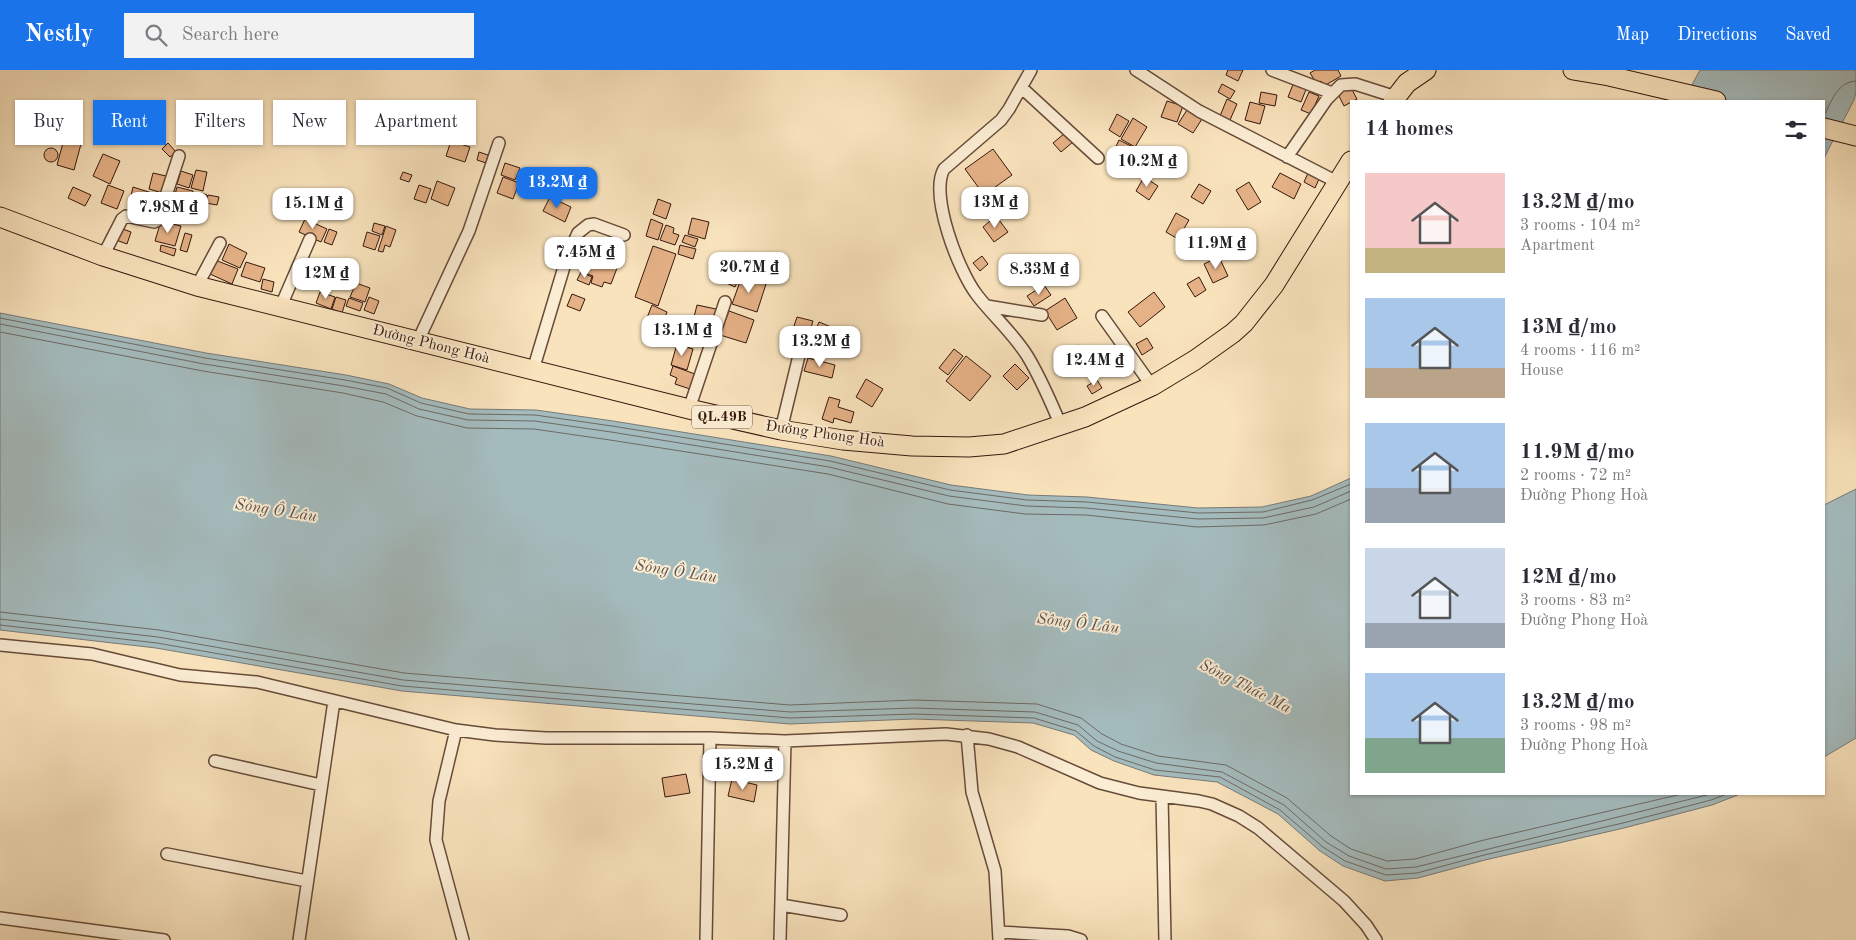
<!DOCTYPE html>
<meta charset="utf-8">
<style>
body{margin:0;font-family:"Old Standard TT",serif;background:#f2f2f3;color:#2b2b33;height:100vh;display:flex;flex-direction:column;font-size:19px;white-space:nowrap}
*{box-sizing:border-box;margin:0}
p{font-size:16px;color:#7c7c81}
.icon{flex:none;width:28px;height:28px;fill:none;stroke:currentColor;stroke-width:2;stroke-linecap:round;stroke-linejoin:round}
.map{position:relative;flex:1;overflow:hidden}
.details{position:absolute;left:1350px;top:30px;width:475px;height:695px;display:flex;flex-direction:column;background:#fff;border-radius:0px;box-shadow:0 1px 4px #0004}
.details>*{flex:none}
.guide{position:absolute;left:15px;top:30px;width:475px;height:45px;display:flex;gap:10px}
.price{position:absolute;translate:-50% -42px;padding:0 11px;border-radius:10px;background:#fff;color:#222;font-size:16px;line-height:32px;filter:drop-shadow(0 1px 2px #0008)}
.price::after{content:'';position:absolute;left:50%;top:30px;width:15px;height:11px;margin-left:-8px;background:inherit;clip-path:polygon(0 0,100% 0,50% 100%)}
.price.on{background:#1a73e8;color:#fff}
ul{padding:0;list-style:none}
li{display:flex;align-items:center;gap:15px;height:125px;padding:0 15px}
li span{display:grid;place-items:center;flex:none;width:140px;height:100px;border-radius:0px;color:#555}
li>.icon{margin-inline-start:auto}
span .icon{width:60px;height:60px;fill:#fffc;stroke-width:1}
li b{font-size:21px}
h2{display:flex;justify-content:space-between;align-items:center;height:60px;padding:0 15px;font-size:21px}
.chip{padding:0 18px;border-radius:0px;background:#fff;box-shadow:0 1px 4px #0004;font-size:18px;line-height:45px}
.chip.on{background:#1a73e8;color:#fff}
header{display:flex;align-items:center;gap:30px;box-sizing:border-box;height:70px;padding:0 25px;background:#1a73e8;color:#fff}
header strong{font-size:24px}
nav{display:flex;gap:28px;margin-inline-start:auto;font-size:18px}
.search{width:350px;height:45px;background:#f2f2f3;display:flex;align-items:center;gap:12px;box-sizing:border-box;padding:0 18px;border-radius:0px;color:#7c7c81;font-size:19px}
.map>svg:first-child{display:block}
.water{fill:#a4bbbd;stroke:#787a77}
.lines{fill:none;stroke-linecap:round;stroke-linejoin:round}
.shore{stroke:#6d6a65;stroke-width:1}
.building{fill:#e5b186;stroke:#36180d}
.minor-casing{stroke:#674b39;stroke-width:14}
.primary-casing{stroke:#36180d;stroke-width:21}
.minor{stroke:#fbedd4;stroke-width:11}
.primary{stroke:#f9e3bd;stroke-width:19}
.labels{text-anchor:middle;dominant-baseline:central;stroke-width:4;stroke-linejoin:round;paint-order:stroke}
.shield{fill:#fbedd4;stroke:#715849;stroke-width:1}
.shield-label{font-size:14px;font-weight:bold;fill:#36180d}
.street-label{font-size:15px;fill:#36180d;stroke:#fbedd4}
.water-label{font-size:16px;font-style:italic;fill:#5c514b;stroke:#fbedd4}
</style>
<header>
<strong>Nestly</strong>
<div class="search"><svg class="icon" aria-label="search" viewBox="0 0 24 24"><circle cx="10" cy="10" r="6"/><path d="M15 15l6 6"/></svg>Search here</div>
<nav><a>Map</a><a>Directions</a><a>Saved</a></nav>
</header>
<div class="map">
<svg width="1856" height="870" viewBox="0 0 1856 870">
<rect width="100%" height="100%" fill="#f9e3bd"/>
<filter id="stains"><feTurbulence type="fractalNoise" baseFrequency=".004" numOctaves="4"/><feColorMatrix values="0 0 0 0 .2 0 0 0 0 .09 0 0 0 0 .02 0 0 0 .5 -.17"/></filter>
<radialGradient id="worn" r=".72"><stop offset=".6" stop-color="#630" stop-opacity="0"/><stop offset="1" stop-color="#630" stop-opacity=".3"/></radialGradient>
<path class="water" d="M 1700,0 L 1856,0 L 1856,22 L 1854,30 L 1824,88 L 1824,31 L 1683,31 Z
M 0,243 L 206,283 L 346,305 L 389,314 L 422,328 L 470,339 L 536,340 L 613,351 L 831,386 L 951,415 L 1028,425 L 1087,427 L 1198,438 L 1262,437 L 1311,426 L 1351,408 L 1351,724 L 1740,724 L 1712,735 L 1624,758 L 1485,790 L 1418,808 L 1385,811 L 1343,796 L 1320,781 L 1278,744 L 1217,712 L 1154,705 L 1114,691 L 1091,680 L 1074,665 L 1033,653 L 914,649 L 790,654 L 402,621 L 156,578 L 0,560 Z
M 1856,419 L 1856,668 L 1824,687 L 1824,435 Z"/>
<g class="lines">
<path class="shore" d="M 1824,46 C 1831,32 1837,12 1856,11
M 0,248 L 205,288 L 345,310 L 387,318 L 421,333 L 469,344 L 535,345 L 612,356 L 830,391 L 950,420 L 1027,430 L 1087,432 L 1198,443 L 1263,442 L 1312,430 L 1351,414
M 0,254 L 204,294 L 344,316 L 386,324 L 419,339 L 468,350 L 535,351 L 611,362 L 829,397 L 949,426 L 1026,436 L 1086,438 L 1198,449 L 1263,448 L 1314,437 L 1351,421
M 0,262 L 203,301 L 343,323 L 383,332 L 417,346 L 467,358 L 534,359 L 610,370 L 828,404 L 948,434 L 1025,444 L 1086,445 L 1197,457 L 1264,455 L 1316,444 L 1351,429
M 0,542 L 159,560 L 404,603 L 790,635 L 914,630 L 1037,634 L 1081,648 L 1102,664 L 1121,674 L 1158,686 L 1226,695 L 1287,728 L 1331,766 L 1351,779 L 1387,791 L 1415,789 L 1480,771 L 1682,724
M 0,549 L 158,567 L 403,610 L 790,642 L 914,638 L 1035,642 L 1078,655 L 1097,671 L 1118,681 L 1156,693 L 1222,702 L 1284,735 L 1326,772 L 1349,786 L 1386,799 L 1416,797 L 1711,724
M 0,555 L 157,573 L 402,616 L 790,648 L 914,644 L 1034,648 L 1076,661 L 1094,676 L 1115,687 L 1155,700 L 1220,707 L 1280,740 L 1323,777 L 1345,791 L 1386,805 L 1417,803 L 1484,785 L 1623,753 L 1711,730 L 1727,724"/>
</g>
<path class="building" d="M 1228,0 L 1243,0 L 1238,11 L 1226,5 Z
M 1315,0 L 1338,0 L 1341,6 L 1324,16 L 1321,11 L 1317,14 L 1310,3 Z
M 1294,12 L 1307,17 L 1301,32 L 1288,27 Z
M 1222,14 L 1235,21 L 1230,29 L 1218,22 Z
M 1350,16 L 1357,29 L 1344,36 L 1337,22 Z
M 1261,22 L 1277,25 L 1275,36 L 1259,33 Z
M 1309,22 L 1319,26 L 1311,44 L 1301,40 Z
M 1227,29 L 1237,34 L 1230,50 L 1220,46 Z
M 1167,31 L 1183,36 L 1177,52 L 1161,47 Z
M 1250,32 L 1265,36 L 1260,54 L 1245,50 Z
M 1187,40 L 1202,49 L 1193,63 L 1178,54 Z
M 1117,44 L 1129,51 L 1120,67 L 1109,60 Z
M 1133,48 L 1147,57 L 1135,77 L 1121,69 Z
M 1065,63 L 1073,72 L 1061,82 L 1053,73 Z
M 64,69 L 81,74 L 74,100 L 57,95 Z
M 1119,70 L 1135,78 L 1127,93 L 1112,85 Z
M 451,71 L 470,77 L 465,92 L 446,86 Z
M 168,73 L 176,82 L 170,87 L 162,79 Z
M44 85a7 7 0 1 1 14 0a7 7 0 1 1-14 0Z
M 993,79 L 1012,105 L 984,125 L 965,99 Z
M 479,82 L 488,85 L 486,93 L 477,90 Z
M 103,84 L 120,91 L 110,114 L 93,106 Z
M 505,93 L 520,98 L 515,110 L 501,105 Z
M 196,100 L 207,102 L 203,121 L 191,118 Z
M 181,101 L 193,105 L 189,118 L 177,114 Z
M 403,102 L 412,105 L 409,112 L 400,109 Z
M 153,103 L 166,106 L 162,123 L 149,119 Z
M 1280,103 L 1301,114 L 1294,129 L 1272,117 Z
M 1308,103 L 1319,109 L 1315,118 L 1304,112 Z
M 503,107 L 519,113 L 513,129 L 497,123 Z
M 1144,107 L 1158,116 L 1149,130 L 1136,121 Z
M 437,111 L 455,118 L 448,136 L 431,129 Z
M 1249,112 L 1261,132 L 1248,140 L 1236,120 Z
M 1199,114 L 1211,121 L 1203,134 L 1191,127 Z
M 108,115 L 124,121 L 117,139 L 101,133 Z
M 419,115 L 431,119 L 426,133 L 414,129 Z
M 73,117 L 91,125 L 85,136 L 68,128 Z
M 133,117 L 161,126 L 158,138 L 130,130 Z
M 177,117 L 193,121 L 189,136 L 173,132 Z
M 201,123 L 207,125 L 205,136 L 198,134 Z
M 208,125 L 219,127 L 217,135 L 206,133 Z
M 550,127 L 571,137 L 565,152 L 543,141 Z
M 658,129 L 671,134 L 666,149 L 653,144 Z
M 143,135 L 158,140 L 155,147 L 141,143 Z
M 1176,143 L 1189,150 L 1178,169 L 1166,162 Z
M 996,146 L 1008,162 L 994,172 L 983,157 Z
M 692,148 L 709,152 L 705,169 L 688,164 Z
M 305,149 L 327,159 L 321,172 L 299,162 Z
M 651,149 L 663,154 L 658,170 L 646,166 Z
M 161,151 L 181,156 L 175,176 L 155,171 Z
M 374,153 L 385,156 L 382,165 L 372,161 Z
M 666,155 L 674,158 L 673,163 L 679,165 L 675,175 L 660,170 Z
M 386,156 L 396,160 L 390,177 L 385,175 L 383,182 L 378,181 Z
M 120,158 L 131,162 L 127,174 L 116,170 Z
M 329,159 L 337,162 L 332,175 L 324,172 Z
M 367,162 L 380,166 L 375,180 L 363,176 Z
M 185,163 L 192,165 L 187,182 L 180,180 Z
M 685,165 L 698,169 L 695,177 L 682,172 Z
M 229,174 L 247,183 L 240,198 L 222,190 Z
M 161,175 L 176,179 L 174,186 L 160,181 Z
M 680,175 L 696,179 L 693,189 L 678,184 Z
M 653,176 L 676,184 L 658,236 L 635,227 Z
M 982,186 L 988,194 L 980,201 L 973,193 Z
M 1219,187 L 1228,206 L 1213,213 L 1204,194 Z
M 590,189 L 617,198 L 611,214 L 604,212 L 602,217 L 591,213 L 593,206 L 585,203 Z
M 215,190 L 238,199 L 232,214 L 210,204 Z
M 246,192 L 265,198 L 260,212 L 241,206 Z
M 730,193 L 743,199 L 735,217 L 722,211 Z
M 581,202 L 592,207 L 589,215 L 577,210 Z
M 742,206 L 766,214 L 757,242 L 732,234 Z
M 1199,207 L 1206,220 L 1195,227 L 1187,214 Z
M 263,209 L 274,212 L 272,222 L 261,219 Z
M 356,213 L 370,218 L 365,232 L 350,227 Z
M 1044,215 L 1051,225 L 1034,236 L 1027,226 Z
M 320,222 L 335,227 L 331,239 L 316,233 Z
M 1154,222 L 1165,237 L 1140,257 L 1128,242 Z
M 572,224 L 585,229 L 580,241 L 567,236 Z
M 336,227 L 346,230 L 342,243 L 332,239 Z
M 369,227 L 379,231 L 374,244 L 364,240 Z
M 349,228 L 363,233 L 360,241 L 346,236 Z
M 1065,228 L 1077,248 L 1057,260 L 1045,241 Z
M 652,235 L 667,242 L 660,259 L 645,253 Z
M 697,235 L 716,239 L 711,260 L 692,255 Z
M 729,241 L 754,250 L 746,273 L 720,265 Z
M 797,247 L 813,251 L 810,261 L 794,256 Z
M 819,252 L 836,259 L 833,269 L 815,262 Z
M 813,265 L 829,270 L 824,287 L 807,282 Z
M 1147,268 L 1153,278 L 1142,285 L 1136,274 Z
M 677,274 L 693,279 L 687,300 L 671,295 Z
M 1079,275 L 1092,293 L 1077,304 L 1063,285 Z
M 954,279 L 963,286 L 948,305 L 939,298 Z
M 966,286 L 991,306 L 970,331 L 946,311 Z
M 808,288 L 835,295 L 832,308 L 804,301 Z
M 1015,294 L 1029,308 L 1017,320 L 1003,306 Z
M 673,296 L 695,304 L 690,319 L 675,314 L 677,308 L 670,305 Z
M 866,309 L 883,319 L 872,337 L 856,327 Z
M 1097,310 L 1102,318 L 1092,324 L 1087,316 Z
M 829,327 L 840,330 L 838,337 L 854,342 L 851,353 L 834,348 L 833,353 L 822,349 Z
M 686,704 L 690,723 L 665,727 L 662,708 Z
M 732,709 L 757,715 L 754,732 L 728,726 Z"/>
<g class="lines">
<defs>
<path id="minor" d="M 1031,0 L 1009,39 L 1001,50 L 944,99 C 929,125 959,202 977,225 C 993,246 1014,264 1028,287 C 1041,309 1051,332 1061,356
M 1136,0 L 1199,41 L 1337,112
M 1272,0 L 1332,23
M 1022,18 L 1098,88
M 1287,87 L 1327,29 L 1341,15 L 1355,14 L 1396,27
M 103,186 L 122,149 L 126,146 L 154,152 L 158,150 L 179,86
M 197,216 L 220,173
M 987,236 L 1042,245
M 280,238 L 310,169
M 1102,246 L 1152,316
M 417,273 L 469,161 L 499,73
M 533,300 L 567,187 L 578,163 L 588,155 L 594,154 L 624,165
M 689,339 L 725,232
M 781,360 L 803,269
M 0,575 L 92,584 L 180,605 L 257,612 L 456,660 L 495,665 L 546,668 L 710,668 L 785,671 L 946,664 L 989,669 L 1018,677 L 1100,713 L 1139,723 L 1199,731 L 1212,734 L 1239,746 L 1258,758 L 1344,831 L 1366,855 L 1376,870
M 456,660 L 439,731 L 436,770 L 463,870
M 967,665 L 972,722 L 995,801 L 999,870
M 215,691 L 321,715
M 1162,726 L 1165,870
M 167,784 L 307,811
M 781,835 L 841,845
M 0,848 L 164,870
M 999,862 L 1068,866 L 1081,870
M 299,870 L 334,631
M 706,870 L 710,668
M 780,870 L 785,671"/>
<path id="primary" d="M 1573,0 L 1609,6 L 1716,31
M 1393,31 L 1407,13 L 1426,0
M 1824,58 L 1856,66
M 0,147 L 103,186 L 197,216 L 689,339 L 781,360 L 843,370 L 912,376 L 969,377 L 1004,374 L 1085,347 L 1152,316 L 1195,290 L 1233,263 L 1244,253 L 1274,215 L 1351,91"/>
</defs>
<use href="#minor" class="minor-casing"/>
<use href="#primary" class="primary-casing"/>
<use href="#minor" class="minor"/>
<use href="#primary" class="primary"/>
</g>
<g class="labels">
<rect class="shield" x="692" y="335.5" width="60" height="23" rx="4"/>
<g class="shield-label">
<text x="722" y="347">QL.49B</text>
</g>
<g class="street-label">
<text transform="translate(431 275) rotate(14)">Đường Phong Hoà</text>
<text transform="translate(825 365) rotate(8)">Đường Phong Hoà</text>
</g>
<g class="water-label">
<text transform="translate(276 441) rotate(9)">Sông Ô Lâu</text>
<text transform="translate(676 502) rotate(9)">Sông Ô Lâu</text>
<text transform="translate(1078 554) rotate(7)">Sông Ô Lâu</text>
<text transform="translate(1245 617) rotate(27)">Sông Thác Ma</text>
</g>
</g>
<rect width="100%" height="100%" filter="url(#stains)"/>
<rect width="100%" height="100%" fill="url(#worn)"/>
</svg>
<b class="price" style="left:1147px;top:118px">10.2M ₫</b>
<b class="price on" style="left:557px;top:139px">13.2M ₫</b>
<b class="price" style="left:995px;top:159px">13M ₫</b>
<b class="price" style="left:313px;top:160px">15.1M ₫</b>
<b class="price" style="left:168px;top:164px">7.98M ₫</b>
<b class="price" style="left:1216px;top:200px">11.9M ₫</b>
<b class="price" style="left:585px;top:209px">7.45M ₫</b>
<b class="price" style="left:749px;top:224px">20.7M ₫</b>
<b class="price" style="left:1039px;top:226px">8.33M ₫</b>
<b class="price" style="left:326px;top:230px">12M ₫</b>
<b class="price" style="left:682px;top:287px">13.1M ₫</b>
<b class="price" style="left:820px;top:298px">13.2M ₫</b>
<b class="price" style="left:1094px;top:317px">12.4M ₫</b>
<b class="price" style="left:743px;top:721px">15.2M ₫</b>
<div class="guide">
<a class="chip">Buy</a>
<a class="chip on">Rent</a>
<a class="chip">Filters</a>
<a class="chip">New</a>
<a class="chip">Apartment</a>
</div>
<section class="details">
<h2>14 homes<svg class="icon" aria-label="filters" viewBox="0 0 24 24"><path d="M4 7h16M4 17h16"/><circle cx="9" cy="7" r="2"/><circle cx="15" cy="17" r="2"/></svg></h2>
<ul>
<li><span style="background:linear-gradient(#f6c9c9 75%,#c2b280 0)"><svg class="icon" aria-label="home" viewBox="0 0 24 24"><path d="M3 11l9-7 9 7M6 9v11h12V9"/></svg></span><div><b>13.2M ₫/mo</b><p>3 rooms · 104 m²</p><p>Apartment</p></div></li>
<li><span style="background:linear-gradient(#a9c7e8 70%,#b9a48a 0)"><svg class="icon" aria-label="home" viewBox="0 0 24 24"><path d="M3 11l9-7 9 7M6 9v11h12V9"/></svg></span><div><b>13M ₫/mo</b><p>4 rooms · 116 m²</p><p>House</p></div></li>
<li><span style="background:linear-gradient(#a9c7e8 65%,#9aa5b1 0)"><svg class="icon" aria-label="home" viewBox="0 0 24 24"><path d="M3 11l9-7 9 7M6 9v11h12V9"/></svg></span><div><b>11.9M ₫/mo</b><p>2 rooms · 72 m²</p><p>Đường Phong Hoà</p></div></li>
<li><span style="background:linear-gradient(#c9d6e8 75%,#9aa5b1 0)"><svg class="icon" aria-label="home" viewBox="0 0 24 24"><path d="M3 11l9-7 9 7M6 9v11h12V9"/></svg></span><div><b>12M ₫/mo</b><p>3 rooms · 83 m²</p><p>Đường Phong Hoà</p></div></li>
<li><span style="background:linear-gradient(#a9c7e8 65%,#7fa58c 0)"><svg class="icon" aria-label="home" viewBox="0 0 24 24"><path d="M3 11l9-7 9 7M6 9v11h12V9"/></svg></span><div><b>13.2M ₫/mo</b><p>3 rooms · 98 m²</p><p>Đường Phong Hoà</p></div></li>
</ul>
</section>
</div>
